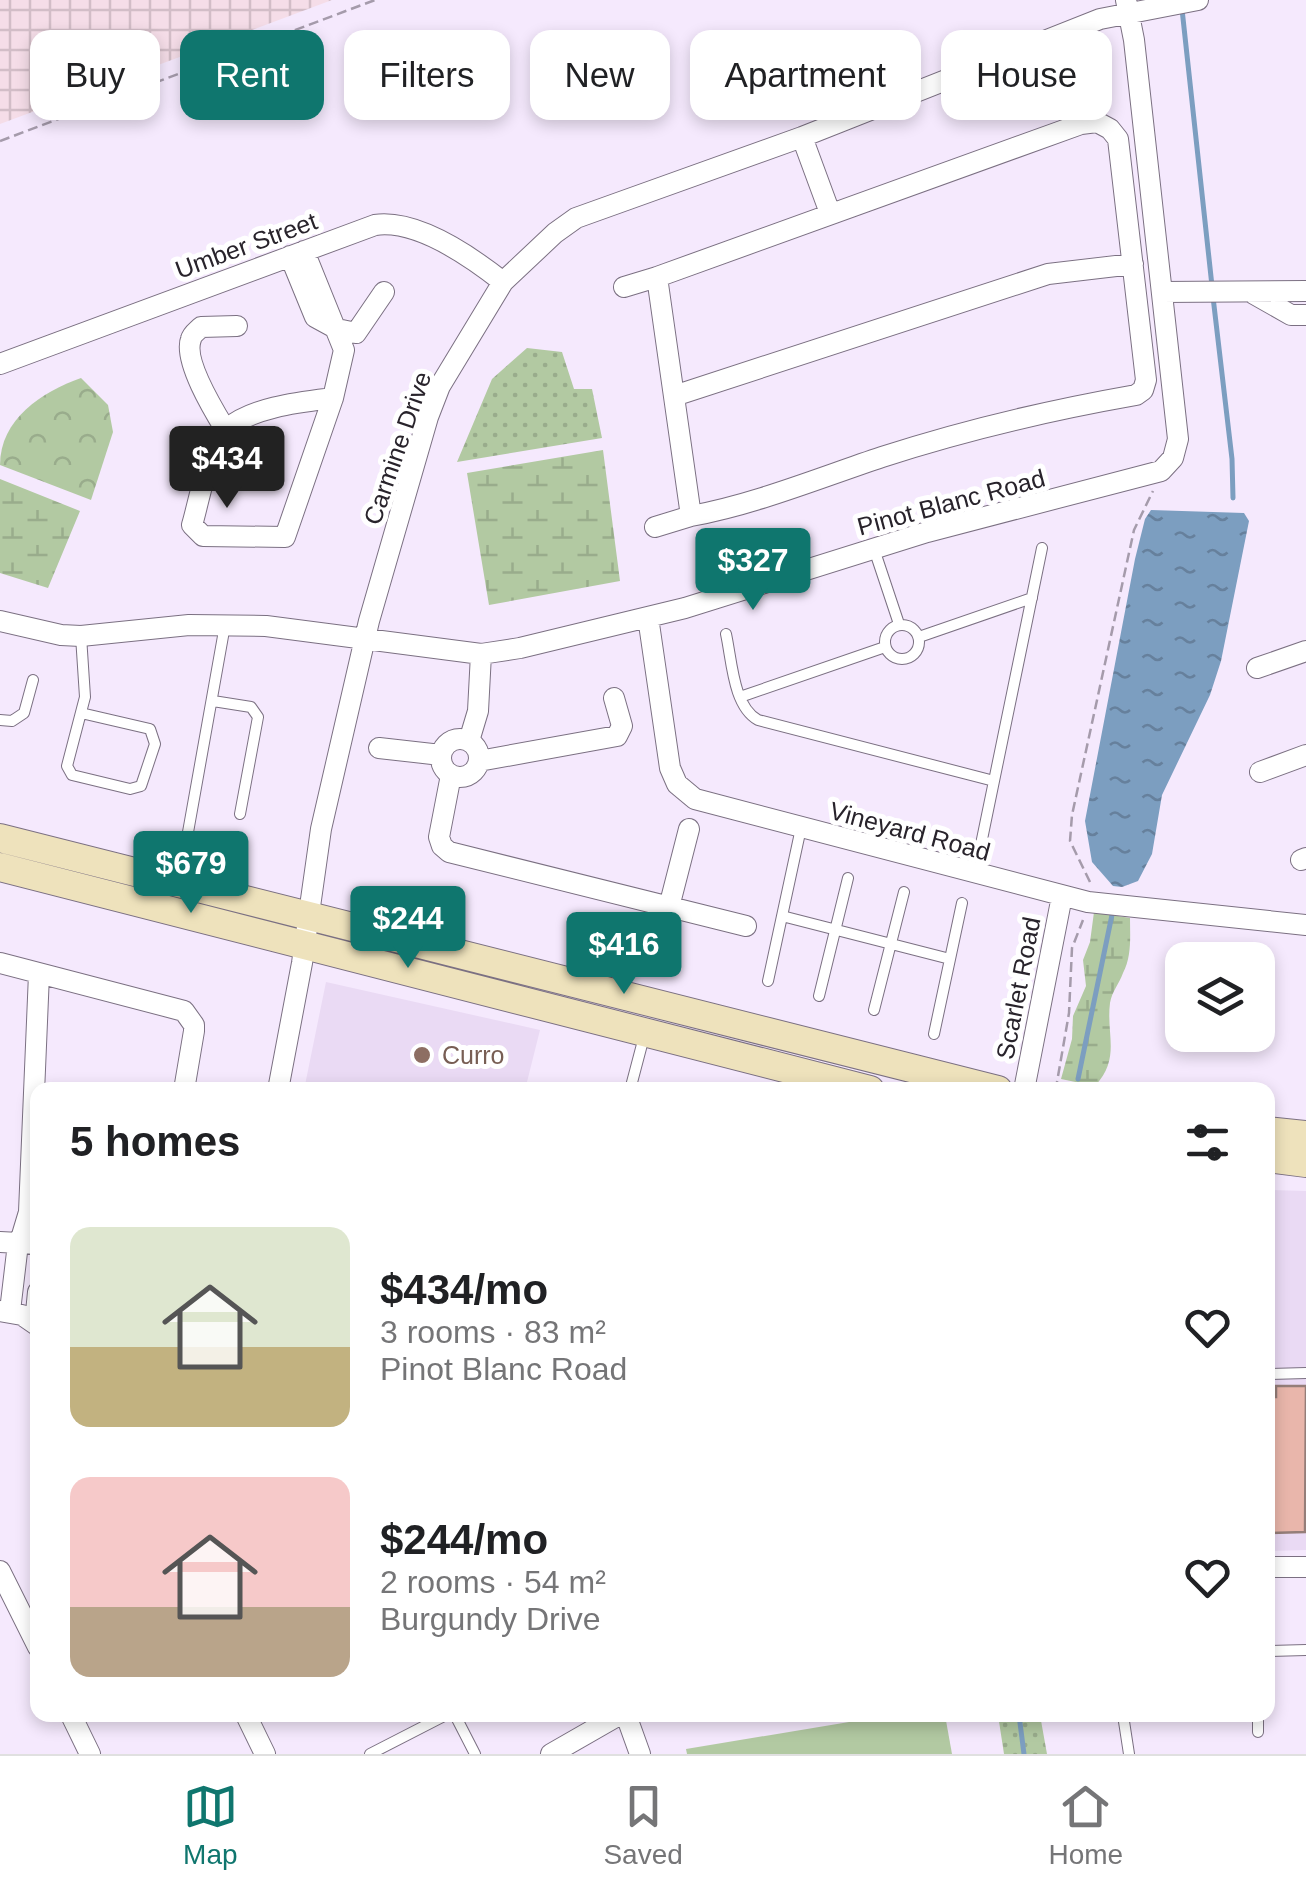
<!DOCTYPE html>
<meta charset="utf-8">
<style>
body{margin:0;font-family:Arial,sans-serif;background:#f2f2f2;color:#202124;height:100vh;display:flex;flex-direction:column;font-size:38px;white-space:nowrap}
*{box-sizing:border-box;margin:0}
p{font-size:32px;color:#757577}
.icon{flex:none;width:55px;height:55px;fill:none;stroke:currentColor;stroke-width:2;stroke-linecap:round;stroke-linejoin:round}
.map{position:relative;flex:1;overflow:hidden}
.drawer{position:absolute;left:30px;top:1082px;width:1245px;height:640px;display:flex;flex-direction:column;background:#fff;border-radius:20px;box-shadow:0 5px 15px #0003}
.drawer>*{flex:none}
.guide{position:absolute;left:30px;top:30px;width:1248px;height:90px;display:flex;gap:20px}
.buttons{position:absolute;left:1165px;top:942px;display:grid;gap:20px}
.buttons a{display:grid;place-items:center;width:110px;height:110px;border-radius:20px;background:#fff;box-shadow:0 5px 15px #0003;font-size:50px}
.price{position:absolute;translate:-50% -85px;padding:0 22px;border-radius:10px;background:#0f766e;color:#fff;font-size:32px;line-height:65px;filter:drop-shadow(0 2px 5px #0008)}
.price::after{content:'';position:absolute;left:50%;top:60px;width:30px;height:22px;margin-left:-15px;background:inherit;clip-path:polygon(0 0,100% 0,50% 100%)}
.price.current{background:#222;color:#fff}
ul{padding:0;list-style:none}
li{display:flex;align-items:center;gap:30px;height:250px;padding:0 40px}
li span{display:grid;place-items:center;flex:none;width:280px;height:200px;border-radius:20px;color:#555}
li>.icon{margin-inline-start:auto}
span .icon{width:120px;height:120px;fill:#fffc;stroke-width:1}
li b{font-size:42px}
h2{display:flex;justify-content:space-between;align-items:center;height:120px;padding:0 40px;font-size:42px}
.pill{padding:0 35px;border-radius:20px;background:#fff;box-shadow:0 5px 15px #0003;font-size:35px;line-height:90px}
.pill.current{background:#0f766e;color:#fff}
.menu{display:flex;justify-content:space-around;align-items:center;height:140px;border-top:2px solid #e0e0e0;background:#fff;font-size:28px;color:#757577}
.menu a{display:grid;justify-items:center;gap:5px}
.menu .current{color:#0f766e}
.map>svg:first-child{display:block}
.built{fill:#eadaf4}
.industrial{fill:url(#industrial-grid)}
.grass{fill:url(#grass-dots)}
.wetland{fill:url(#wetland-marsh)}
.park{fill:url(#park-crowns)}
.garden{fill:#b2c9a2}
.water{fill:url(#water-ripples)}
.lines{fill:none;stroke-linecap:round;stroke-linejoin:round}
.stream{stroke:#7c9ec0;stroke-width:5}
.building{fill:#e9b6ab;stroke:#957e79;stroke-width:2.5}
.service-casing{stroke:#7b7082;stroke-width:12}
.minor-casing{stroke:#7b7082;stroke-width:22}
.secondary-casing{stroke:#7b7082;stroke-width:30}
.path{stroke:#a59bab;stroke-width:2.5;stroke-dasharray:10 5;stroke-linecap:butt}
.service{stroke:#fff;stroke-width:10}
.minor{stroke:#fff;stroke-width:20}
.secondary{stroke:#eee2bc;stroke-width:28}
.education-dot{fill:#8d6e63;stroke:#fff;stroke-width:4}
.labels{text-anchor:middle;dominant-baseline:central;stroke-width:10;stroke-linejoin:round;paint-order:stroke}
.street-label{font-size:25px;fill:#28232b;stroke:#fff}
.education-label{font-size:25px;fill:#785e54;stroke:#fff;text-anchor:start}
</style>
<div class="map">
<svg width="1306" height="1754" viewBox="0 0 1306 1754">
<defs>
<pattern id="industrial-grid" width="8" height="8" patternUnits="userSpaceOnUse" patternTransform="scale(2.5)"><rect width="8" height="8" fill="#f5dde8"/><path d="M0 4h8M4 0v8" fill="none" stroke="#d2bdc7"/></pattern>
<pattern id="grass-dots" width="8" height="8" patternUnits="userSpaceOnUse" patternTransform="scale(2.5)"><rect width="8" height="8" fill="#b2c9a2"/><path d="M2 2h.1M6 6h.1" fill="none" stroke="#99ac8c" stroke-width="1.8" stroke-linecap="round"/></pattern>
<pattern id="wetland-marsh" width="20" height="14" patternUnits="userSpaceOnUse" patternTransform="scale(2.5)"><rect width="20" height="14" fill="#b2c9a2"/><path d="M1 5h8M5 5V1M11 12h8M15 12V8" fill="none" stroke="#99ac8c"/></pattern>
<pattern id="park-crowns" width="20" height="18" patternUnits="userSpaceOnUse" patternTransform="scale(2.5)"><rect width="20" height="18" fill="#b2c9a2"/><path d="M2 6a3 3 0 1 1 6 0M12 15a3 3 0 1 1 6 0" fill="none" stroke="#99ac8c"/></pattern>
<pattern id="water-ripples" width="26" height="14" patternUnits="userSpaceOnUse" patternTransform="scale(2.5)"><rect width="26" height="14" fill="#7c9ec0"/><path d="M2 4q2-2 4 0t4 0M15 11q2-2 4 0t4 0" fill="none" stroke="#66809c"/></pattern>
</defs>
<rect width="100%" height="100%" fill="#f5e9fd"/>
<path class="built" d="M 326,982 L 540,1030 L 525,1090 L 304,1090 Z
M 1268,1190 L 1306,1191 L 1306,1550 L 1268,1551 Z"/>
<path class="industrial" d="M 0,0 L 332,0 L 0,124 Z"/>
<path class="grass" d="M 527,348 L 562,352 L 574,389 L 592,389 L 602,438 L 457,462 L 492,379 Z
M 998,1715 L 1040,1715 L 1047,1754 L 1004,1754 Z"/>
<path class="wetland" d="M 603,450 L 620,581 L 489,605 L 467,473 Z
M 0,479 L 80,511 L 48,588 L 0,573 Z
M 1094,912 L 1130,918 C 1130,936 1132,956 1123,973 C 1119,984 1112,991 1110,1003 C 1106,1035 1121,1058 1095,1086 L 1061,1079 L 1072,1039 L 1073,1016 L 1086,986 L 1083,960 L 1090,942 Z"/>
<path class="park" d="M 81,378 L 108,405 L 113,432 L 91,500 L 0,465 C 0,419 42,392 81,378 Z"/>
<path class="garden" d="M 891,1715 L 945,1715 L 952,1754 L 687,1754 L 686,1749 Z"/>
<path class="water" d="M 1151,510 L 1244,513 L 1249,521 L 1221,661 L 1210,695 L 1162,795 L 1152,854 L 1138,881 L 1122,887 L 1113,886 L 1092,862 L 1085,821 L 1135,559 L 1145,519 Z"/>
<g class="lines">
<path class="stream" d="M 1182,9 L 1212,286
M 1213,297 L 1232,459 L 1233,498
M 1078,1079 L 1113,910
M 1019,1715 L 1024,1754"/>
</g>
<path class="building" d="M 1276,1386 L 1306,1386 L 1305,1532 L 1268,1533 L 1268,1397 L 1276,1397 Z"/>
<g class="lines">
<defs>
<path id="service" d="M 874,549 L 899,624
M885 642a17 17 0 1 1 34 0a17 17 0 1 1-34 0Z
M 726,634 C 732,661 733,706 758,720 L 994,781
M 919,637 L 1032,598
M 740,697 L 885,647
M 213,701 L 251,707 L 258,717 L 240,814
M 81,713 L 150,729 L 155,744 L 141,786 L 130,789 L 72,775 L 67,766 L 85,697 L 81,636
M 0,720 L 12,721 L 24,713 L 33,680
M 185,849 L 225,625
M 980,849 L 1042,548
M 782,916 L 950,959
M 768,981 L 801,828
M 819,996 L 848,878
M 874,1010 L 904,892
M 934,1034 L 962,903
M 630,1090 L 645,1033
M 1268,1374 L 1306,1373
M 1268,1651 L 1306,1650
M 455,1715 L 475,1754
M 1123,1715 L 1129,1754
M 1258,1715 L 1258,1732
M 370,1754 L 446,1715"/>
<path id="minor" d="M 1097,122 L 1110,129 L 1118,139 L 1146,380 L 1143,390 L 1136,395 C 1051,410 965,430 882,457 C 819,478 756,504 691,516 L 657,277 L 1081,124 Z
M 802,137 L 830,213
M 304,251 L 344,350 L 333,398 L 285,537 L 203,536 L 192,525 C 199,502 209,443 227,429 C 252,407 301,402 333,398
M 290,256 L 315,317 L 337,329 L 356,333 L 384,292
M 624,287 L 657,277
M 1162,292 L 1306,291
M 1254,294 L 1291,315 L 1306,315
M 0,364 L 375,225 C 417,219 470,256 503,282
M 674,396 L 1048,274 L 1133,264
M 225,429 C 214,411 183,360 191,339 C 192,334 197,331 201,327 L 237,326
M 655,527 L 691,516
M 648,617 L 670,768 L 677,784 L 695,799 L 1088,902 L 1306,925
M 0,621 L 61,635 L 81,636 L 189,625 L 266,626 L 481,654 L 520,648 L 685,608 L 927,532 L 1161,471 L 1173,458 L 1178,439 L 1134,40 L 1126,0
M 1257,668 L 1306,651
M441 758a19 19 0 1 1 38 0a19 19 0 1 1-38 0Z
M 469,741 L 478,711 L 481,654
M 379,748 L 441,755
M 479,761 L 617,736 L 622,726 L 614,698
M 1260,772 L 1306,755
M 451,775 L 439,837 L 442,846 L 449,852 L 746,926
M 1301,860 L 1306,858
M 669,907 L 689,829
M 0,963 L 184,1011 L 194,1025 L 194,1031 L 184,1090
M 278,1090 L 302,963 L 321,829 L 369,621 L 428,417 L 440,386 L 503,282 L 555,233 L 576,218 L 802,137 L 1100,19 L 1198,0
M 1024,1090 L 1062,896
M 0,1242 L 38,1244
M 0,1311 L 22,1315 L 38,1326
M 10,1311 L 17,1252 L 29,1212 L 39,974
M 35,1323 L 38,1292
M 1268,1567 L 1306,1567
M 0,1571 L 38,1647
M 71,1715 L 90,1754
M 246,1715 L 265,1754
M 626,1715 L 640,1754
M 551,1754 L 619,1715"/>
<path id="secondary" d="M 0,838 L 998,1090
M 0,867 L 870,1090
M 1268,1131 L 1306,1135
M 1268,1158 L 1306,1163"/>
</defs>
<use href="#service" class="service-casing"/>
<use href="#minor" class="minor-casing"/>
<use href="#secondary" class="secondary-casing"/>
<path class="path" d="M 0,141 L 375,0
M 1090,882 L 1070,841 L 1072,815 L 1134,530 L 1153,491
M 1061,1090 L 1057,1082 L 1069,1013 L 1072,948 L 1083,920"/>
<use href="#service" class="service"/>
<use href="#minor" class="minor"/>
<use href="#secondary" class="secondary"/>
</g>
<circle class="education-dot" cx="422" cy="1055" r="10"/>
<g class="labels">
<g class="street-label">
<text transform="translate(246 245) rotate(-20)">Umber Street</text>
<text transform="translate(397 448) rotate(-71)">Carmine Drive</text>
<text transform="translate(951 502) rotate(-15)">Pinot Blanc Road</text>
<text transform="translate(910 831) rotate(15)">Vineyard Road</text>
<text transform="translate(1018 988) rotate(-79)">Scarlet Road</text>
</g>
<g class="education-label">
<text x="442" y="1055">Curro</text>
</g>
</g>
</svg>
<div class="buttons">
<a><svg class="icon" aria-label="layers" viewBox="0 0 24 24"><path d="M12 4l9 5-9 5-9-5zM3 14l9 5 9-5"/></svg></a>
</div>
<b class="price current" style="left:227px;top:511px">$434</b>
<b class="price" style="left:753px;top:613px">$327</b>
<b class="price" style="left:191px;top:916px">$679</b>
<b class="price" style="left:408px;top:971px">$244</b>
<b class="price" style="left:624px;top:997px">$416</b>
<div class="guide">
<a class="pill">Buy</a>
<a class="pill current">Rent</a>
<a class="pill">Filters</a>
<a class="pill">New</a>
<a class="pill">Apartment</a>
<a class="pill">House</a>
</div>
<section class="drawer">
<h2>5 homes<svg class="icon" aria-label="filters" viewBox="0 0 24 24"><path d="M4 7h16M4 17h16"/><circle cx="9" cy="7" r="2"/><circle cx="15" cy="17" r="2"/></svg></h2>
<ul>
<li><span style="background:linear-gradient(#dfe7d0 60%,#c2b280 0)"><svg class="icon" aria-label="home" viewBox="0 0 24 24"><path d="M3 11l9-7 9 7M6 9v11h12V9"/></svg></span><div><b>$434/mo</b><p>3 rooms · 83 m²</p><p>Pinot Blanc Road</p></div><svg class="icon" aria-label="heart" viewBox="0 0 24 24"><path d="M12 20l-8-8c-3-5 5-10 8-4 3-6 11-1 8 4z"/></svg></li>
<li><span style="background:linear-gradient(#f6c9c9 65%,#b9a48a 0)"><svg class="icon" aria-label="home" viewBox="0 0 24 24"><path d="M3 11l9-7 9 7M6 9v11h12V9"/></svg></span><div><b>$244/mo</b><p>2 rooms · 54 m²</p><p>Burgundy Drive</p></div><svg class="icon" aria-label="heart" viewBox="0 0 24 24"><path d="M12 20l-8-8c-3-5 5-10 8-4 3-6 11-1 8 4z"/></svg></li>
</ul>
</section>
</div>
<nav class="menu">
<a class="current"><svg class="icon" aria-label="map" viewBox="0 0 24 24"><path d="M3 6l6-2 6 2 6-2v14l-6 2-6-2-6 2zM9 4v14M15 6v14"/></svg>Map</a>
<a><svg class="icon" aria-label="saved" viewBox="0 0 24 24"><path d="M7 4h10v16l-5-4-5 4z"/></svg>Saved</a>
<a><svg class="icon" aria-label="home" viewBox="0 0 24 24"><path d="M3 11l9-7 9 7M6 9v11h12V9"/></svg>Home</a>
</nav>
